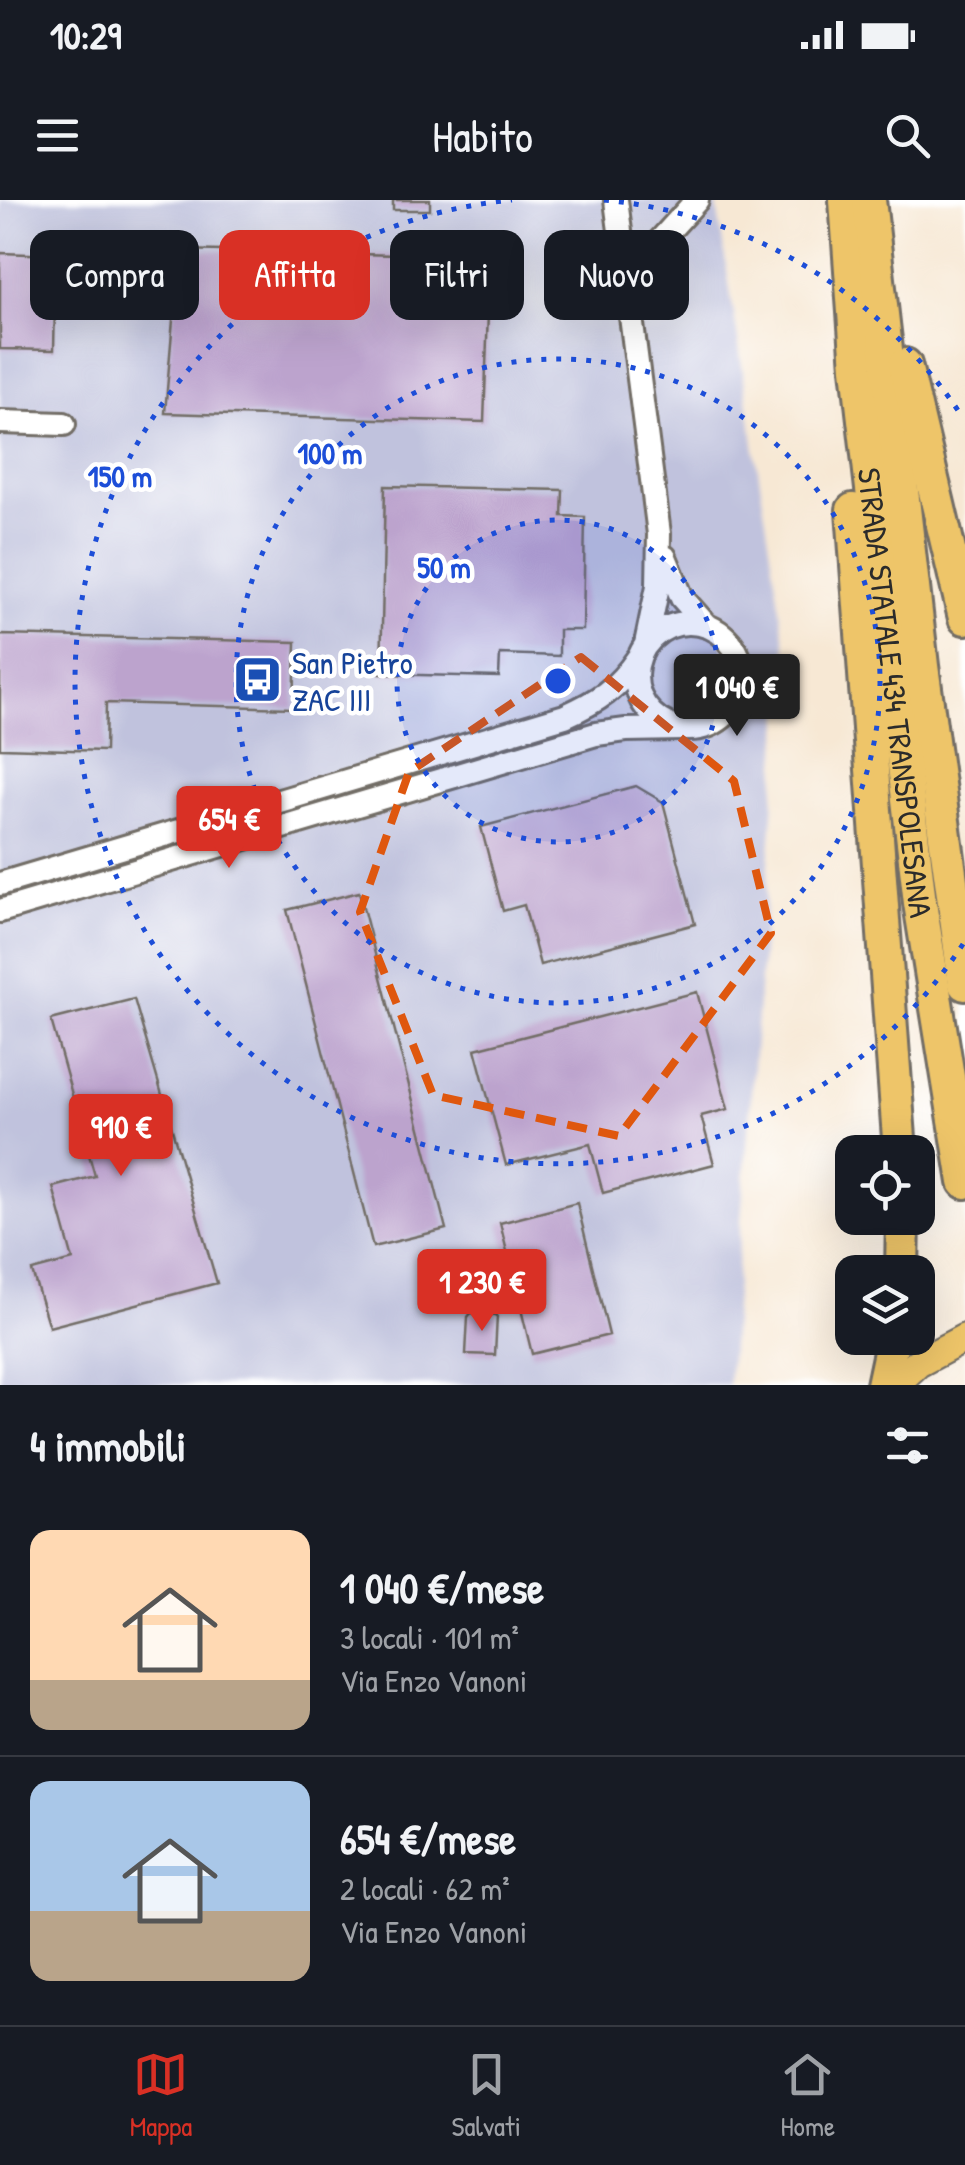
<!DOCTYPE html>
<html lang="it">
<meta charset="utf-8">
<style>
body{margin:0;font-family:"Patrick Hand",sans-serif;background:#242831;color:#f1f3f6;height:100vh;display:flex;flex-direction:column;font-size:38px;white-space:nowrap}
*{box-sizing:border-box;margin:0}
p{font-size:32px;color:#9ea1a6}
.icon{flex:none;width:55px;height:55px;fill:none;stroke:currentColor;stroke-width:2;stroke-linecap:round;stroke-linejoin:round}
.map{position:relative;height:1185px;overflow:hidden}
.drawer{display:flex;flex-direction:column;background:#171b24;flex:1}
.drawer>*{flex:none}
.guide{position:absolute;left:30px;top:30px;width:905px;height:90px;display:flex;gap:20px}
.tools{position:absolute;left:835px;top:935px;display:grid;gap:20px}
.tools a{display:grid;place-items:center;width:100px;height:100px;border-radius:20px;background:#171b24;box-shadow:0 10px 40px #0002;font-size:50px}
.price{position:absolute;translate:-50% -85px;padding:0 22px;border-radius:10px;background:#d93025;color:#fff;font-size:32px;line-height:65px;filter:drop-shadow(0 2px 5px #0008)}
.price::after{content:'';position:absolute;left:50%;top:60px;width:30px;height:22px;margin-left:-15px;background:inherit;clip-path:polygon(0 0,100% 0,50% 100%)}
.price.active{background:#222;color:#fff}
ul{padding:0;list-style:none}
li{display:flex;align-items:center;gap:30px;height:250px;padding:0 30px}
li+li{border-top:2px solid #363941}
li span{display:grid;place-items:center;flex:none;width:280px;height:200px;border-radius:20px;color:#555}
li>.icon{margin-inline-start:auto}
span .icon{width:120px;height:120px;fill:#fffc;stroke-width:1}
li b{font-size:42px}
h2{display:flex;justify-content:space-between;align-items:center;height:120px;padding:0 30px;font-size:42px}
.chip{padding:0 35px;border-radius:20px;background:#171b24;box-shadow:0 10px 40px #0002;font-size:35px;line-height:90px}
.chip.active{background:#d93025;color:#fff}
.status{display:flex;justify-content:space-between;align-items:center;height:70px;padding:0 50px;background:#171b24;direction:ltr}
.status svg{height:28px;fill:currentColor}
header{display:flex;justify-content:space-between;align-items:center;height:130px;padding:0 30px;background:#171b24;font-size:45px;font-weight:600}
.menu{display:flex;justify-content:space-around;align-items:center;height:140px;border-top:2px solid #363941;background:#171b24;font-size:28px;color:#9ea1a6}
.menu a{display:grid;justify-items:center;gap:5px}
.menu .active{color:#d93025}
.map>svg:first-child{display:block}
.industrial{fill:#c0c2dd}
.building{fill:#bca3cd}
.lines{fill:none;stroke-linecap:round;stroke-linejoin:round}
.minor-casing{stroke:#726d66;stroke-width:28}
.major-casing{stroke:#726d66;stroke-width:32}
.highway-casing{stroke:#726d66;stroke-width:38}
.minor{stroke:#fff;stroke-width:22}
.major{stroke:#eec569;stroke-width:28}
.highway{stroke:#eec569;stroke-width:32}
.marked{fill:none;stroke:#df570e;stroke-width:8;stroke-dasharray:20 12;stroke-linejoin:round}
.ring{fill:none;stroke:#1d4ed8;stroke-width:5;stroke-dasharray:5 10}
.labels{text-anchor:middle;dominant-baseline:central;stroke-width:9;stroke-linejoin:round;paint-order:stroke}
.transit-label{font-size:32px;fill:#164399;stroke:#fff;text-anchor:start}
.street-label{font-size:32px;fill:#2b2b2b;stroke:#fff}
.centre{fill:#1d4ed8;stroke:#fff;stroke-width:5}
.ring-label{font-size:30px;text-anchor:middle;font-weight:bold;fill:#1d4ed8;stroke:#fff;stroke-width:9;stroke-linejoin:round;paint-order:stroke}
</style>
<div class="status"><b>10:29</b><svg viewBox="0 0 49 12"><path d="M0 12V9h3v3zM5 12V6h3v6zM10 12V3h3v9zM15 12V0h3v12zM26 1h20v11H26zM47 4h2v5h-2z"/></svg></div>
<header><svg class="icon" aria-label="menu" viewBox="0 0 24 24"><path d="M4 6h16M4 12h16M4 18h16"/></svg>Habito<svg class="icon" aria-label="search" viewBox="0 0 24 24"><circle cx="10" cy="10" r="6"/><path d="M15 15l6 6"/></svg></header>
<div class="map">
<svg width="965" height="1185" viewBox="0 0 965 1185">
<rect width="100%" height="100%" fill="#fff"/>
<filter id="ink" filterUnits="userSpaceOnUse"><feTurbulence type="fractalNoise" baseFrequency=".01" numOctaves="2"/><feDisplacementMap in="SourceGraphic" scale="20" xChannelSelector="R" yChannelSelector="G"/><feConvolveMatrix kernelMatrix="1 2 1 2 8 2 1 2 1" color-interpolation-filters="sRGB"/></filter>
<filter id="wash" filterUnits="userSpaceOnUse"><feTurbulence type="fractalNoise" baseFrequency=".0048" numOctaves="4" result="noise"/><feDisplacementMap in="SourceGraphic" scale="40" xChannelSelector="R" yChannelSelector="G"/><feGaussianBlur stdDeviation="2.25" result="paint"/><feColorMatrix in="noise" values="0 0 0 0 0 0 0 0 0 0 0 0 0 0 0 0 0 1.4 0 .05"/><feComposite in="paint" operator="in"/></filter>
<g filter="url(#wash)">
<rect width="100%" height="100%" fill="#f7e8d4"/>
<path class="industrial" d="M 0,0 L 716,0 L 786,448 L 728,1185 L 0,1185 Z"/>
<g id="blocks">
<path class="building" d="M 393,0 L 430,0 L 430,10 L 393,10 Z
M 179,50 L 490,57 L 484,222 L 165,213 Z
M 0,53 L 56,55 L 54,150 L 0,149 Z
M 385,286 L 563,290 L 562,316 L 585,317 L 583,430 L 559,430 L 559,456 L 500,454 L 499,477 L 381,474 Z
M 0,435 L 296,442 L 294,508 L 106,503 L 105,551 L 0,548 Z
M 636,586 L 663,602 L 695,724 L 540,765 L 524,705 L 503,711 L 481,627 Z
M 359,692 L 446,1029 L 373,1047 L 287,710 Z
M 697,792 L 728,909 L 701,916 L 714,964 L 603,993 L 590,944 L 506,965 L 475,849 Z
M 134,799 L 217,1083 L 49,1127 L 32,1071 L 73,1060 L 53,987 L 95,976 L 51,820 Z
M 577,1003 L 609,1135 L 532,1154 L 500,1023 Z
M 471,1113 L 497,1115 L 495,1155 L 466,1154 L 468,1117 Z"/>
</g>
</g>
<g filter="url(#ink)">
<use href="#blocks" fill-opacity="0" stroke="#726d66" stroke-width="2.5"/>
<g class="lines">
<defs>
<path id="minor" d="M 616,0 L 659,334 L 658,386 L 646,444
M 626,78 L 697,0
M 0,222 L 64,224
M 665,357 L 682,398 L 706,425
M636 476a53 53 0 1 1 106 0a53 53 0 1 1-106 0Z
M 0,684 L 565,516 C 598,501 617,489 638,458
M 0,711 L 596,534 L 626,530 L 681,529"/>
<path id="major" d="M 894,1185 L 918,1163 L 965,1138"/>
<g id="highway">
<path id="s1" d="M 846,0 L 858,168 L 920,703 L 965,982"/>
<path d="M 869,0 L 922,466 L 965,784"/>
<path d="M 905,165 L 965,418"/>
<path d="M 853,310 L 900,952"/>
<path d="M 902,1072 L 903,1018"/>
<path d="M 883,1185 L 893,1138"/>
</g>
</defs>
<use href="#minor" class="minor-casing"/>
<use href="#major" class="major-casing"/>
<use href="#highway" class="highway-casing"/>
<use href="#minor" class="minor"/>
<use href="#major" class="major"/>
<use href="#highway" class="highway"/>
</g>
</g>
<path class="marked" d="M 581,457 L 734,581 L 771,733 L 619,936 L 433,895 L 360,712 L 409,572 Z"/>
<circle cx="558" cy="481" r="161" fill="#1d4ed8" fill-opacity=".12"/>
<g class="ring">
<circle cx="558" cy="481" r="161"/>
<circle cx="558" cy="481" r="322"/>
<path d="M963 744A483 483 0 1 1 512 0M604 0A483 483 0 0 1 963 218"/>
</g>
<defs>
<symbol id="bus-square" viewBox="-11 -11 22 22"><rect x="-9" y="-9" width="18" height="18" rx="4" fill="#1a4fb4" stroke="#fff"/><path d="M-5-6H5V4H4V6H2V4H-2V6H-4V4H-5ZM-3.5-4V0h7V-4ZM-3.5 1.2v1.5H-2V1.2ZM2 1.2v1.5H3.5V1.2Z" fill="#fff"/></symbol>
</defs>
<g fill-rule="evenodd">
<use href="#bus-square" x="230" y="452" width="55" height="55"/>
</g>
<g class="labels">
<g class="transit-label">
<text x="292" y="462">San Pietro<tspan x="292" dy="37">ZAC III</tspan></text>
</g>
<g class="street-label">
<text stroke="none"><textPath href="#s1" startOffset="495">STRADA STATALE 434 TRANSPOLESANA</textPath></text>
</g>
</g>
<circle cx="558" cy="481" r="15" class="centre"/>
<g class="ring-label">
<text x="330" y="264">100 m</text>
<text x="120" y="287">150 m</text>
<text x="444" y="378">50 m</text>
</g>
</svg>
<div class="tools">
<a><svg class="icon" aria-label="locate" viewBox="0 0 24 24"><circle cx="12" cy="12" r="6"/><path d="M12 2v4M12 18v4M2 12h4M18 12h4"/></svg></a>
<a><svg class="icon" aria-label="layers" viewBox="0 0 24 24"><path d="M12 4l9 5-9 5-9-5zM3 14l9 5 9-5"/></svg></a>
</div>
<b class="price active" style="left:737px;top:539px">1 040 €</b>
<b class="price" style="left:229px;top:671px">654 €</b>
<b class="price" style="left:121px;top:979px">910 €</b>
<b class="price" style="left:482px;top:1134px">1 230 €</b>
<div class="guide">
<a class="chip">Compra</a>
<a class="chip active">Affitta</a>
<a class="chip">Filtri</a>
<a class="chip">Nuovo</a>
</div>
</div>
<section class="drawer">
<h2>4 immobili<svg class="icon" aria-label="filters" viewBox="0 0 24 24"><path d="M4 7h16M4 17h16"/><circle cx="9" cy="7" r="2"/><circle cx="15" cy="17" r="2"/></svg></h2>
<ul>
<li><span style="background:linear-gradient(#ffd9b3 75%,#b9a48a 0)"><svg class="icon" aria-label="home" viewBox="0 0 24 24"><path d="M3 11l9-7 9 7M6 9v11h12V9"/></svg></span><div><b>1 040 €/mese</b><p>3 locali · 101 m²</p><p>Via Enzo Vanoni</p></div></li>
<li><span style="background:linear-gradient(#a9c7e8 65%,#b9a48a 0)"><svg class="icon" aria-label="home" viewBox="0 0 24 24"><path d="M3 11l9-7 9 7M6 9v11h12V9"/></svg></span><div><b>654 €/mese</b><p>2 locali · 62 m²</p><p>Via Enzo Vanoni</p></div></li>
</ul>
</section>
<nav class="menu">
<a class="active"><svg class="icon" aria-label="map" viewBox="0 0 24 24"><path d="M3 6l6-2 6 2 6-2v14l-6 2-6-2-6 2zM9 4v14M15 6v14"/></svg>Mappa</a>
<a><svg class="icon" aria-label="saved" viewBox="0 0 24 24"><path d="M7 4h10v16l-5-4-5 4z"/></svg>Salvati</a>
<a><svg class="icon" aria-label="home" viewBox="0 0 24 24"><path d="M3 11l9-7 9 7M6 9v11h12V9"/></svg>Home</a>
</nav>
